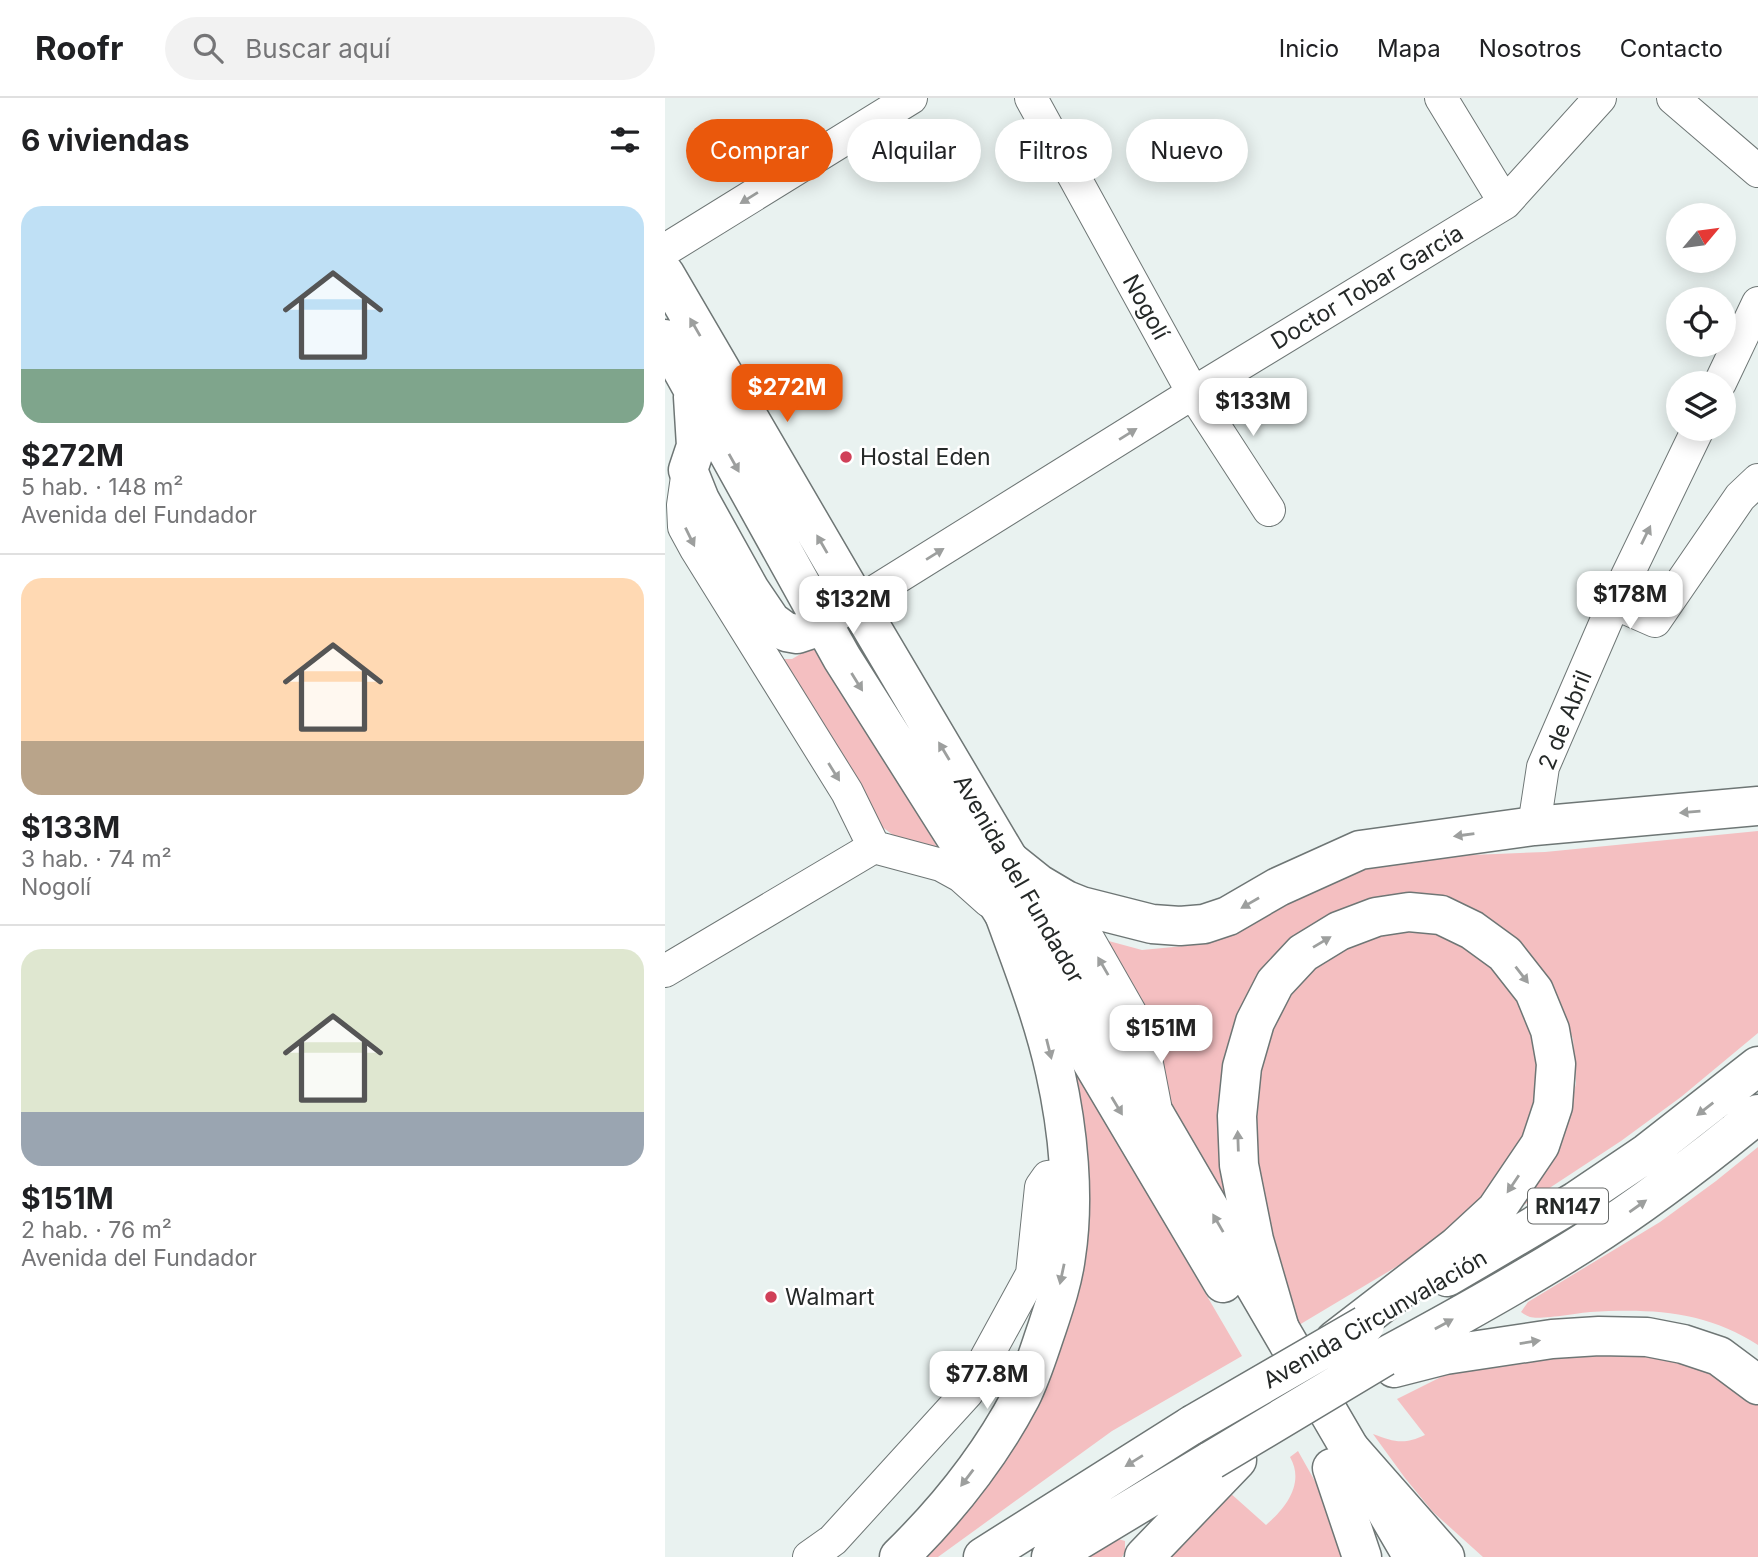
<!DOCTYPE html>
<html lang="es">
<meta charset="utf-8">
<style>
body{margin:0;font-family:Inter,sans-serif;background:#f2f2f2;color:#202124;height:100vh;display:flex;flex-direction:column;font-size:26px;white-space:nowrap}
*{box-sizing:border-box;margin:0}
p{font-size:23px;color:#757577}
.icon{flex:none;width:38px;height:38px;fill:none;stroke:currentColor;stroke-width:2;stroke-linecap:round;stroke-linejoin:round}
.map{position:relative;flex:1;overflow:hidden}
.side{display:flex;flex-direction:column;background:#fff;width:665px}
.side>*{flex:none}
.banner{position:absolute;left:21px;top:21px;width:665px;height:63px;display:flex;gap:14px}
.needle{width:46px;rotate:61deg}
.tools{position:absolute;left:1001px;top:105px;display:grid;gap:14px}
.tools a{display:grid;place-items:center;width:70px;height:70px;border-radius:50%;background:#fff;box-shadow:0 4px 18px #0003;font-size:35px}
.price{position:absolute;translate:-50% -60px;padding:0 16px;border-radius:14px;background:#fff;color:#222;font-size:23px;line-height:46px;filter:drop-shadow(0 2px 4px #0008)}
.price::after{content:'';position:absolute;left:50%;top:42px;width:21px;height:16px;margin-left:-10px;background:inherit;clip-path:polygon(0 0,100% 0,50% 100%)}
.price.selected{background:#ea580c;color:#fff}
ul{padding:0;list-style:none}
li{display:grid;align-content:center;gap:14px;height:371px;padding:0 21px}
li+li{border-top:2px solid #e0e0e0}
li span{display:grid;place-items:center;height:217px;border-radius:21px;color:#555}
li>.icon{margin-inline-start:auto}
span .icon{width:126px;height:126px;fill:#fffc;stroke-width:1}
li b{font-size:30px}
h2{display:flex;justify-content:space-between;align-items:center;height:84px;padding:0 21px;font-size:30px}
.tag{padding:0 24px;border-radius:32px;background:#fff;box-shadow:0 4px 18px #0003;font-size:24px;line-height:63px}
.tag.selected{background:#ea580c;color:#fff}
header{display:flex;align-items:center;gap:42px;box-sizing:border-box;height:98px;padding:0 35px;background:#fff;border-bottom:2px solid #e0e0e0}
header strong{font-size:33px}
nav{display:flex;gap:38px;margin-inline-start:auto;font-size:24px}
.search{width:490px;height:63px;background:#f2f2f2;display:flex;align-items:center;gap:18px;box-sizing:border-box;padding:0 24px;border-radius:38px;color:#757577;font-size:26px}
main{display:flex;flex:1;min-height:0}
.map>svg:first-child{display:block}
.green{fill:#f4bfc1}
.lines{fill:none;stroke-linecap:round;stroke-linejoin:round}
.minor-casing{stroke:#6e7675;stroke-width:34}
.major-casing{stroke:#6e7675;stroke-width:41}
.highway-casing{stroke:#6e7675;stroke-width:41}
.minor{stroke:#fff;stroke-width:32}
.major{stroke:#fff;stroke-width:38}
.highway{stroke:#fff;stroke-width:38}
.highway-bridge-casing{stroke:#6e7675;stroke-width:41;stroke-linecap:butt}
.highway-bridge{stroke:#fff;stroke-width:38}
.oneway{fill:#9d9f9e}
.poi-dot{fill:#d04058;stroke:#fff;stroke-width:2.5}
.labels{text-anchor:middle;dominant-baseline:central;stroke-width:5;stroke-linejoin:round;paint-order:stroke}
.shield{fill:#fff;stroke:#666968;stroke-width:2}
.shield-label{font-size:21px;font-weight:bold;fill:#252928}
.street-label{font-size:23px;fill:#252928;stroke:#fff}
.poi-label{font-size:23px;fill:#252928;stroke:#fff;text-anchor:start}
</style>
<header>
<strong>Roofr</strong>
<div class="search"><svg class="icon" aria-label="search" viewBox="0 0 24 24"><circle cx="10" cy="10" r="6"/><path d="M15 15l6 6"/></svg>Buscar aquí</div>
<nav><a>Inicio</a><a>Mapa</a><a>Nosotros</a><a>Contacto</a></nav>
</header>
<main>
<section class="side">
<h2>6 viviendas<svg class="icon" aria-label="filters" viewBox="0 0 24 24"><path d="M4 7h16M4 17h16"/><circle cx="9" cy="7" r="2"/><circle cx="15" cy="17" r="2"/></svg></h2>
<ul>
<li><span style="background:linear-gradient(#bfe0f5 75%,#7fa58c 0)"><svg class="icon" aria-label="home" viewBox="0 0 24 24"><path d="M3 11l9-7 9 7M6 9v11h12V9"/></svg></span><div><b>$272M</b><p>5 hab. · 148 m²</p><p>Avenida del Fundador</p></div></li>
<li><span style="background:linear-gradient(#ffd9b3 75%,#b9a48a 0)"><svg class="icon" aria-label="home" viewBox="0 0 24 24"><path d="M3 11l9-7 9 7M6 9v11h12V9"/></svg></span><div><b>$133M</b><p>3 hab. · 74 m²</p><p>Nogolí</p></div></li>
<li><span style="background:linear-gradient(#dfe7d0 75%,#9aa5b1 0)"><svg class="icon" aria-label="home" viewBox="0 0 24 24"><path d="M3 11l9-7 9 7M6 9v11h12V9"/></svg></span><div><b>$151M</b><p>2 hab. · 76 m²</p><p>Avenida del Fundador</p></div></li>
</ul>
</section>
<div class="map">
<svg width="1093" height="1459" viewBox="0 0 1093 1459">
<rect width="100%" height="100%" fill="#e9f2f0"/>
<path class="green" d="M 151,547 L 274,752 L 232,740 L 216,728 L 118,561 L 127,561 Z
M 1093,733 L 1093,935 L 1016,999 L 956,1043 L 854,1110 L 903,1021 L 911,985 L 908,941 L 892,898 L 865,855 L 828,826 L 735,798 L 683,808 L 649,828 L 620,851 L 566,1118 L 509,1030 L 496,960 L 440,842 L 477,852 L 519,848 L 578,823 L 682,771 L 783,758 L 880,754 Z
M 759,830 L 810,849 L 861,907 L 877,979 L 866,1020 L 846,1061 L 828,1091 L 790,1132 L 741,1163 L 634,1227 L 623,1204 L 582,1025 L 614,899 L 690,836 Z
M 393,943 L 577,1258 L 447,1333 L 273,1459 L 250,1459 L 392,1251 Z
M 1093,1049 L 1093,1247 C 1042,1213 985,1210 925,1214 C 913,1215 875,1222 865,1219 C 862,1218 859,1216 856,1214 L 863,1204 L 995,1124 L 1051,1083 Z
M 887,1252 L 1016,1258 L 1093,1302 L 1093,1459 L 818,1459 L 768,1414 L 740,1380 L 708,1336 C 729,1344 739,1347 760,1337 L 732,1301 L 792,1271 Z
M 633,1353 L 665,1410 L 684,1459 L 494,1459 L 564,1394 L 601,1427 C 621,1410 640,1385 625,1359 Z
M 453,1441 L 460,1443 L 460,1454 L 457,1459 L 424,1459 Z"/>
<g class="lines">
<defs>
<path id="minor" d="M 366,0 L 528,295 L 604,412
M 776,0 L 840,105
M 1008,0 L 1093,73
M 0,152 L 246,0
M 1055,285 L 1093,205
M 23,372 L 18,407 L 19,429 L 31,451 L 182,694 L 209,749 L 276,767 L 296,778 L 324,803
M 949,505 L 990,523 L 1075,399 L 1093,382
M 172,517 L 528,295 L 840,105 L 935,0
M 869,728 L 878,669 L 949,505 L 1033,331
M 401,802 L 470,923 L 478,945 L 490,1007
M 0,873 L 209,749
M 144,1459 L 168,1442 L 302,1295 L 367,1176 L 376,1089 L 383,1079 L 403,1077"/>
<path id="major" d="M 0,176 L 192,505 L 344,762 L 493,1022 L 748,1459
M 0,241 L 177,560 L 339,816 L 558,1185
M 28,299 L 31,348 L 23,372 L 35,402 L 85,492 L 106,523 L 121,534 L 132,536 L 144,532 L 158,525"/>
<path id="highway" d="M 344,762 L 374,786 L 401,802 L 416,808 L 487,826 L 515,828 L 539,826 L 563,818 L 613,789 L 695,752 L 869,728 L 1093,708
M 782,1179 L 911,1103 L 982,1055 L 1093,968
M 614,1228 L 589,1142 L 574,1067 L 572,1018 L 577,969 L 590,924 L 610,885 L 638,855 L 674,833 L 711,819 L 744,814 L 776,817 L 807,832 L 840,856 L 869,893 L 885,932 L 891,966 L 888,1008 L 875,1047 L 831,1112 L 792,1148 L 670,1242
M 719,1259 C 786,1223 853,1186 918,1145 C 979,1106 1037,1062 1093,1016
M 729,1270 L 780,1257 L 887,1241 L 934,1238 L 982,1239 L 1018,1246 L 1054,1258 L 1093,1287
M 686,1352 L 780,1459
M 667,1370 L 697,1459
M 234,1459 C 281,1413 325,1358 356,1299 C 367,1277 374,1253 382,1230 C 390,1206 398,1182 401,1158 C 410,1099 403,1031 390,973 C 378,919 358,868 339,816
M 318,1459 L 527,1327
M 386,1459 L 547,1362
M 479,1459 L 572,1362"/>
</defs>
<use href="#minor" class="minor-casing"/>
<use href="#major" class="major-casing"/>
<use href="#highway" class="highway-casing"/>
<use href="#minor" class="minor"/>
<use href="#major" class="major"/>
<use href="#highway" class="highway"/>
<defs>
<path id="highway-bridge" d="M 527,1327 L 700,1227
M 547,1362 L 719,1259"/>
</defs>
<use href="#highway-bridge" class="highway-bridge-casing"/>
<use href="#highway-bridge" class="highway-bridge"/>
</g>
<defs><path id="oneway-solid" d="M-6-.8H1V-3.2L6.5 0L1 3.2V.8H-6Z" transform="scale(1.75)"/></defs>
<g class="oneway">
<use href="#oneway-solid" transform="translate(84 100) rotate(148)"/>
<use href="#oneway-solid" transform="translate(30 229) rotate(-120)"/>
<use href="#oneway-solid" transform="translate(463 336) rotate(-32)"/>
<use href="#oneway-solid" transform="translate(69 365) rotate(61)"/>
<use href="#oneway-solid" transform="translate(981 437) rotate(-64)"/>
<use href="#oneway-solid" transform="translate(25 439) rotate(64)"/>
<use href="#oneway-solid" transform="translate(157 446) rotate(-120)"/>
<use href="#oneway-solid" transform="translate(270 456) rotate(-32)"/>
<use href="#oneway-solid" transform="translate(192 584) rotate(58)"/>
<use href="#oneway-solid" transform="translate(279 653) rotate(-121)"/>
<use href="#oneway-solid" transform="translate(169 674) rotate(58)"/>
<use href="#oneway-solid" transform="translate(1025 714) rotate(175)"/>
<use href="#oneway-solid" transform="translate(799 737) rotate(172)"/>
<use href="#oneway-solid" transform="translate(585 805) rotate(150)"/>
<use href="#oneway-solid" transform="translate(657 844) rotate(-31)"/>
<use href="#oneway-solid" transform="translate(438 868) rotate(-120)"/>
<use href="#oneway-solid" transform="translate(857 877) rotate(52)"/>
<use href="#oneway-solid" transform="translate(384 951) rotate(76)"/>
<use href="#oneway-solid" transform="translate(452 1008) rotate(59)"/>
<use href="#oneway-solid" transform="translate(1040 1011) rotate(142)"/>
<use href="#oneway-solid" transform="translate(573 1043) rotate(-92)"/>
<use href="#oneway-solid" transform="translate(848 1086) rotate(124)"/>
<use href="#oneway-solid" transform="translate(973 1108) rotate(-35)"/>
<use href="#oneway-solid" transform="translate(553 1125) rotate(-120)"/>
<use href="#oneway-solid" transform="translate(397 1176) rotate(102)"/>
<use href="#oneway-solid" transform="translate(779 1226) rotate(-29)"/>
<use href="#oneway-solid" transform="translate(865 1244) rotate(-9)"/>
<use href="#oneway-solid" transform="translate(469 1363) rotate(148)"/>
<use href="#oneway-solid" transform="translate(302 1380) rotate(127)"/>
</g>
<g class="poi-dot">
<circle cx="181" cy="359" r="7"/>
<circle cx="106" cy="1199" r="7"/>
</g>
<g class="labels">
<rect class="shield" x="863" y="1090.5" width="80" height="35" rx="5"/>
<g class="shield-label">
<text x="903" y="1108">RN147</text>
</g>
<g class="street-label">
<text transform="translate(702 189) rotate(-31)">Doctor Tobar García</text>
<text transform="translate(481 209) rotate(61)">Nogolí</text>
<text transform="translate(900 622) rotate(-68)">2 de Abril</text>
<text transform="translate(354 781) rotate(60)">Avenida del Fundador</text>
<text transform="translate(710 1221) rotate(-30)">Avenida Circunvalación</text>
</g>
<g class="poi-label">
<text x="195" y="359">Hostal Eden</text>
<text x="120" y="1199">Walmart</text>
</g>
</g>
</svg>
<div class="tools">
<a><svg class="needle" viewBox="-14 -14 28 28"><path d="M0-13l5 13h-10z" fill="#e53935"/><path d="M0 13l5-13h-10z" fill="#757577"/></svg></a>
<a><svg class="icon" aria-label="locate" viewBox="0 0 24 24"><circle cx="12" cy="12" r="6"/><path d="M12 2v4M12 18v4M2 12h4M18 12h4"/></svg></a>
<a><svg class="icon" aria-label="layers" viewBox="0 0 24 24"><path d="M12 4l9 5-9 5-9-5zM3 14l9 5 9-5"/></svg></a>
</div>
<b class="price selected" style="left:122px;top:326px">$272M</b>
<b class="price" style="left:588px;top:340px">$133M</b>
<b class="price" style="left:965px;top:533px">$178M</b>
<b class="price" style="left:188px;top:538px">$132M</b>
<b class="price" style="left:496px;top:967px">$151M</b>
<b class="price" style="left:322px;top:1313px">$77.8M</b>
<div class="banner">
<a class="tag selected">Comprar</a>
<a class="tag">Alquilar</a>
<a class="tag">Filtros</a>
<a class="tag">Nuevo</a>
</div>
</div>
</main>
